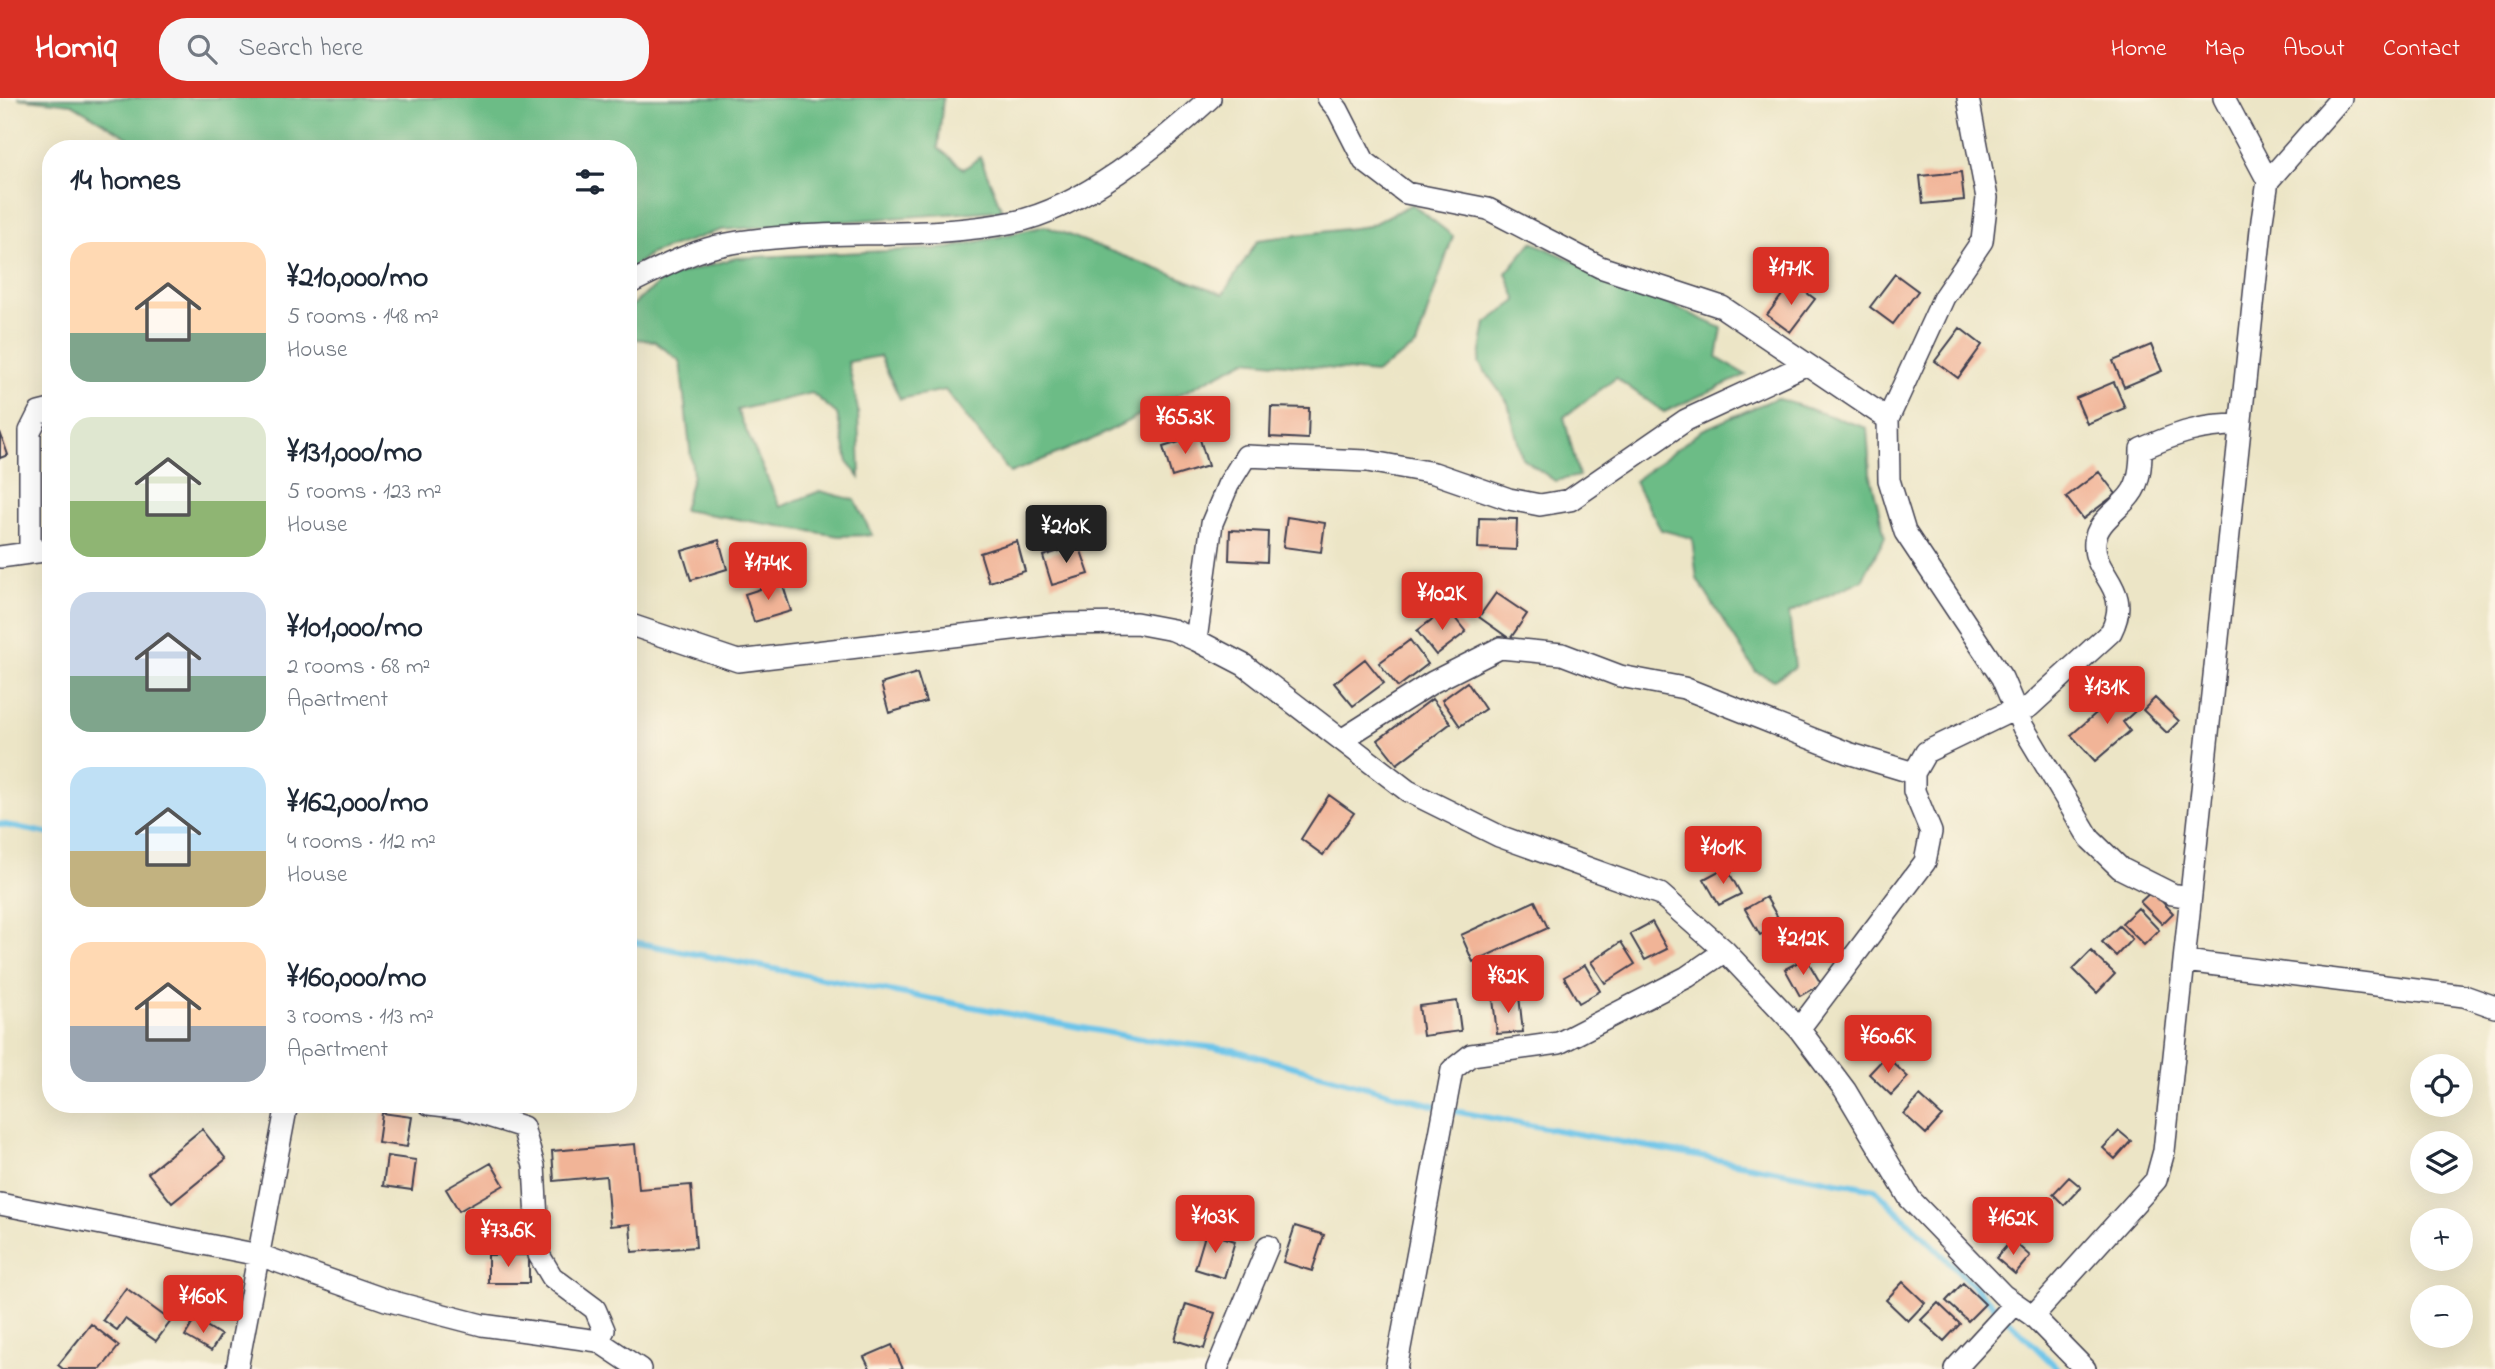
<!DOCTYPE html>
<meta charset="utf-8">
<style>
body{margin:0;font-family:"Indie Flower",sans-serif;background:#f6f6f7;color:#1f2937;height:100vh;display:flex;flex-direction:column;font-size:26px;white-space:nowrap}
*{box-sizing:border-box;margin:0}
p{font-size:23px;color:#747a83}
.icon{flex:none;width:38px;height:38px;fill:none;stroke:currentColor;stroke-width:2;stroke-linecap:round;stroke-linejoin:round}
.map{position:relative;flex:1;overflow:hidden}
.panel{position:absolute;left:42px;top:42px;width:595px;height:973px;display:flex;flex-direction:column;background:#fff;border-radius:28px;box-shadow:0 7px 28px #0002}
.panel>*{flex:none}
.controls{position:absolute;left:2410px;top:956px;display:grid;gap:14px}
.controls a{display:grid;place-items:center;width:63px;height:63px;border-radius:50%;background:#fff;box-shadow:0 7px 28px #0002;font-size:35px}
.price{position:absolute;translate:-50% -60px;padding:0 16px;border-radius:7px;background:#d93025;color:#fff;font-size:23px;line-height:46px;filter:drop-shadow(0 2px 4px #0008)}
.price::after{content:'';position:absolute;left:50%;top:42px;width:21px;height:16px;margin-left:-10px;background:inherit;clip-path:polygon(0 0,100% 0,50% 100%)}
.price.current{background:#222;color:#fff}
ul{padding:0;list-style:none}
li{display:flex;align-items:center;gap:21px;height:175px;padding:0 28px}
li span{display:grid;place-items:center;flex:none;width:196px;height:140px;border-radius:21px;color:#555}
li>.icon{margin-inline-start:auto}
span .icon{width:84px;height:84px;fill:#fffc;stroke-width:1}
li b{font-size:30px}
h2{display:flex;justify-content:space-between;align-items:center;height:84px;padding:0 28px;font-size:30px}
header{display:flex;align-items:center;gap:42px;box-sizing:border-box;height:98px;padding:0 35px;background:#d93025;color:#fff}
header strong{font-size:33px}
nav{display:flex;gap:38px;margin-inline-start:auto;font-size:24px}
.search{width:490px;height:63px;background:#f6f6f7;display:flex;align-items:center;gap:18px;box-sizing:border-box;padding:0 24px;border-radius:28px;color:#747a83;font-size:26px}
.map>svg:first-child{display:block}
.forest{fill:#6cbc86;stroke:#476f60;stroke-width:2}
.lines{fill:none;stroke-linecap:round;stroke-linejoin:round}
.stream{stroke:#6cc4e9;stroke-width:6}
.building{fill:#f1b497}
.street-casing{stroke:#403f50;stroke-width:24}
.street{stroke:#fff;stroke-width:21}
</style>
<header>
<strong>Homiq</strong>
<div class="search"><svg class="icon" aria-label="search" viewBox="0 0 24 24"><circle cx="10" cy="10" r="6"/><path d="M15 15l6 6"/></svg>Search here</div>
<nav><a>Home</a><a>Map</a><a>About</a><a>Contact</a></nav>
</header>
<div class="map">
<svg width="2495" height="1271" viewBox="0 0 2495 1271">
<rect width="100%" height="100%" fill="#fcf5e5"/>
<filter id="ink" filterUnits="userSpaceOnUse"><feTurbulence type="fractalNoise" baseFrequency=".0143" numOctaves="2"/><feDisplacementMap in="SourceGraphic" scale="14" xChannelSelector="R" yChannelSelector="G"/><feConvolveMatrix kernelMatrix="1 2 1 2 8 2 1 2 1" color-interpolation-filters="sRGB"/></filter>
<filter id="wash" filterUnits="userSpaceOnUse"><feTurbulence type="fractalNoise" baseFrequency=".00686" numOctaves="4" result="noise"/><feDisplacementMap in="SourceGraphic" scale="28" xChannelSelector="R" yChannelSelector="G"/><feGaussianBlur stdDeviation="1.57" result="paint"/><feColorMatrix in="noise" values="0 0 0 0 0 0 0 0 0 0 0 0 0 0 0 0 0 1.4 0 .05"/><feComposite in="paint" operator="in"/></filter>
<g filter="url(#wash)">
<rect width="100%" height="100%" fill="#ece5c6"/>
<path class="forest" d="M 18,0 L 943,0 L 938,50 L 964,71 L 980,59 L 1002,112 L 721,132 L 650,156 L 628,173 L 628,51 L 147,51 L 72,6 Z
M 1412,106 L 1453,138 L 1416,248 L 1375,275 L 1246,262 L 1093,341 L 1010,375 L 945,292 L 900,301 L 880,258 L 848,264 L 858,312 L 860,380 L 848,364 L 837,316 L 812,295 L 737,312 L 780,409 L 820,393 L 855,402 L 872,437 L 839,438 L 683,412 L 693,377 L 680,263 L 654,243 L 628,240 L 628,211 L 665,180 L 736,160 L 950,150 L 1045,128 L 1223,196 L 1258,142 L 1369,128 Z
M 1532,144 L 1722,230 L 1717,260 L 1746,277 L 1664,314 L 1616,280 L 1564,319 L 1579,378 L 1555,383 L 1522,360 L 1508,305 L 1479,265 L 1486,225 L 1517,203 L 1506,175 Z
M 1776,300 L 1867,330 L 1870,375 L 1885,439 L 1862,482 L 1789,515 L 1795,569 L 1774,582 L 1756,574 L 1697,481 L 1692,440 L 1661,432 L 1634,383 L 1702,332 Z"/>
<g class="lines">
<path class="stream" d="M 0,726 L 51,736
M 628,843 L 1136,940 L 1233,952 L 1454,1013 L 1875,1091 L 2058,1271"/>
</g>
<g id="blocks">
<path class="building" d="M 1961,74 L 1964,102 L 1923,106 L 1920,78 Z
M 1895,176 L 1918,193 L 1893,226 L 1870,209 Z
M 1792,184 L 1815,201 L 1790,234 L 1767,217 Z
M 1960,230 L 1982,247 L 1958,280 L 1935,263 Z
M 2151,247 L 2162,273 L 2124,289 L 2113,263 Z
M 2114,284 L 2125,310 L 2087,326 L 2076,300 Z
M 1271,309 L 1309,310 L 1308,341 L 1270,339 Z
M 0,334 L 8,357 L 0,360 Z
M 1199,338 L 1208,368 L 1172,379 L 1163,349 Z
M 2099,374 L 2116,396 L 2083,421 L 2066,399 Z
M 1287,419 L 1325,425 L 1321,454 L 1283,449 Z
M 1479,420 L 1517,421 L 1516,452 L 1478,450 Z
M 1230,432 L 1268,434 L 1267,464 L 1229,462 Z
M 719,442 L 727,471 L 691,482 L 682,453 Z
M 1017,443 L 1025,473 L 989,484 L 980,455 Z
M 1079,447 L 1089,476 L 1052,487 L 1043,458 Z
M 782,484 L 791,513 L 754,524 L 745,496 Z
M 1496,495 L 1527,516 L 1510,541 L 1479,519 Z
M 1447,510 L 1466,534 L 1436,557 L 1417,533 Z
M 1410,542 L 1428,566 L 1398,589 L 1379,565 Z
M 1365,561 L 1384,585 L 1353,608 L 1334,585 Z
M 917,575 L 926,604 L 889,615 L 881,586 Z
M 1467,584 L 1485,611 L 1460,628 L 1442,602 Z
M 2125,590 L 2140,609 L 2123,624 L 2130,633 L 2095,663 L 2071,637 Z
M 2155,600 L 2179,623 L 2167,635 L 2143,612 Z
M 1432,601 L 1451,625 L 1397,666 L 1378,642 Z
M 1329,697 L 1354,715 L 1323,757 L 1301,741 Z
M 1726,769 L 1741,796 L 1719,807 L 1704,781 Z
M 2152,793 L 2173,815 L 2162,826 L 2140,804 Z
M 1766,799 L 1781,825 L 1760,837 L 1745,811 Z
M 1535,803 L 1548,830 L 1473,864 L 1461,837 Z
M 2138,810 L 2159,832 L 2144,847 L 2122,825 Z
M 1652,824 L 1667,851 L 1645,862 L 1630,836 Z
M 2119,828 L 2132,841 L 2116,858 L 2102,844 Z
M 1621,844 L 1635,866 L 1605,885 L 1591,864 Z
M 2091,853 L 2115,876 L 2097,895 L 2073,871 Z
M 1806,860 L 1821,886 L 1800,898 L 1785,871 Z
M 1585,867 L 1600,893 L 1579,905 L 1564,879 Z
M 1519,898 L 1523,934 L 1497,936 L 1493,901 Z
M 1457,903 L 1461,933 L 1423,938 L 1419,908 Z
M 1886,958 L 1908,979 L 1891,997 L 1869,976 Z
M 1920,998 L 1942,1018 L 1926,1036 L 1904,1016 Z
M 382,1015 L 412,1019 L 407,1049 L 378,1045 Z
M 202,1031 L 226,1061 L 172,1105 L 148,1075 Z
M 2119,1033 L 2131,1043 L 2115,1061 L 2103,1050 Z
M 635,1046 L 639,1091 L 691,1087 L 696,1149 L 632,1154 L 630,1126 L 610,1128 L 606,1078 L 554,1083 L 552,1053 Z
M 387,1058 L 416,1062 L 412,1092 L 383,1088 Z
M 491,1065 L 504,1087 L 459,1113 L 446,1091 Z
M 2069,1079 L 2081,1089 L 2064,1107 L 2053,1096 Z
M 1295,1128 L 1324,1137 L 1312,1173 L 1283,1164 Z
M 1206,1134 L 1235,1143 L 1224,1180 L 1195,1171 Z
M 2012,1142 L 2030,1158 L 2015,1176 L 1996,1160 Z
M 488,1157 L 529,1157 L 529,1185 L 488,1185 Z
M 1903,1184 L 1925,1205 L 1908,1223 L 1886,1202 Z
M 1963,1185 L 1985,1206 L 1968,1223 L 1946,1203 Z
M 126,1190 L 171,1223 L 156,1243 L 125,1221 L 117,1232 L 103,1222 Z
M 1938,1205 L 1960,1226 L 1944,1243 L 1921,1222 Z
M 1186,1206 L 1215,1215 L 1204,1251 L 1175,1242 Z
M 195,1221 L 221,1237 L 211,1253 L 185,1238 Z
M 91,1226 L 119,1248 L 101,1271 L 63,1271 L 58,1267 Z
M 892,1247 L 903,1271 L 870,1271 L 864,1259 Z"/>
</g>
</g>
<g filter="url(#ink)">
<use href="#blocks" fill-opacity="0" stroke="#403f50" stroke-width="2"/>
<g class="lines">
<defs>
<path id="street" d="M 1328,0 L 1338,12 L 1364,63 L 1406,95 L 1488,111 L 1600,169 L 1722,209 L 1888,321
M 1968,0 L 1987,100 L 1982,143 L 1944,199 L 1888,321 L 1889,382 L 1905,434 L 2002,580 L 2023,629 L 2090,741 L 2120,770 L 2172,796 L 2190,799
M 2224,0 L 2268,83
M 628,186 C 659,171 692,152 727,146 C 821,129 920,143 1014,124 C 1080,111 1162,45 1210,0
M 30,455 L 30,333 L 39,315 L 51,312
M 0,459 L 51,452
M 628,526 L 738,563 L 1056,526 L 1136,525 L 1173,532 L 1196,542 L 1244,567 L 1408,693 L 1499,738 L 1660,796 L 1725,853 L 1799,931 L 1845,992 L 1910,1101 L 2003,1197 L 2033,1218 L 2085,1271
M 1196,542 L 1212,425 L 1228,387 L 1246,358 L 1367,363 L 1434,375 L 1509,401 L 1540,407 L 1570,402 L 1686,322 L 1805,267
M 1343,641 L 1433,584 L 1500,550 L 1562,556 L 1620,578 L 1684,590 L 1848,655 L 1914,675
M 2185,863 L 2464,898 L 2495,909
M 1799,931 L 1925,764 L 1931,734 L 1914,693 L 1914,675 L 1926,654 L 2015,611 L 2029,609 L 2111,534 C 2134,489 2092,478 2095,444 C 2096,424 2119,412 2130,397 C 2140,385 2141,366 2141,351 C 2178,335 2200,327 2240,327
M 429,1006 L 463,1010 L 523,1029 L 534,1068 L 539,1157 L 552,1179 L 595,1211 L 604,1232 L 598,1243
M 0,1106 L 259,1157 L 386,1202 L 482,1227 L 598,1243 L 640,1271
M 2033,1218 L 2156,1082 L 2164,1053 L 2262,122 L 2268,83 L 2341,0
M 237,1271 L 287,1006
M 1217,1271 L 1268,1148
M 1396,1271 L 1452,972 L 1471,957 L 1559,945 L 1687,879 L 1725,853
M 1955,1271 L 2015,1206"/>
</defs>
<use href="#street" class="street-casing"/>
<use href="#street" class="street"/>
</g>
</g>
</svg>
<div class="controls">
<a><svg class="icon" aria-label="locate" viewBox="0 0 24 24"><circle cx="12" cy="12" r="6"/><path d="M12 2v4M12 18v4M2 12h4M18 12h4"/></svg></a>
<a><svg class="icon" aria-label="layers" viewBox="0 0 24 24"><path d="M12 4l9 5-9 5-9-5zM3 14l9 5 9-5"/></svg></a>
<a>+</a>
<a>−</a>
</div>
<b class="price" style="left:1791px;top:209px">¥171K</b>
<b class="price" style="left:1185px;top:358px">¥65.3K</b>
<b class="price current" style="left:1066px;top:467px">¥210K</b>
<b class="price" style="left:768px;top:504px">¥174K</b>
<b class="price" style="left:1442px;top:534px">¥102K</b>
<b class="price" style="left:2107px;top:628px">¥131K</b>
<b class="price" style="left:1723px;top:788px">¥101K</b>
<b class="price" style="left:1803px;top:879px">¥212K</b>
<b class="price" style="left:1508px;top:917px">¥82K</b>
<b class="price" style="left:1888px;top:977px">¥60.6K</b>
<b class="price" style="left:1215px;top:1157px">¥103K</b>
<b class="price" style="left:2013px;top:1159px">¥162K</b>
<b class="price" style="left:508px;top:1171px">¥73.6K</b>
<b class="price" style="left:203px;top:1237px">¥160K</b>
<section class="panel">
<h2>14 homes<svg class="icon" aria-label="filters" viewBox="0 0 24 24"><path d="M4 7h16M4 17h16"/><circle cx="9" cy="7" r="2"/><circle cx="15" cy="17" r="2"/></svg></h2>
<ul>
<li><span style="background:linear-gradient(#ffd9b3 65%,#7fa58c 0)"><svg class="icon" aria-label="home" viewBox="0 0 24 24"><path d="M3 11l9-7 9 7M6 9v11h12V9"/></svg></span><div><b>¥210,000/mo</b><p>5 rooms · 148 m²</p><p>House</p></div></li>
<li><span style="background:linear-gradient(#dfe7d0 60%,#8fb573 0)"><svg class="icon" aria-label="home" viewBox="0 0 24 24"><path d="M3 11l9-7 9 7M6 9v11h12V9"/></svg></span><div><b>¥131,000/mo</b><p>5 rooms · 123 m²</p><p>House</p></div></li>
<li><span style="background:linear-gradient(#c9d6e8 60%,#7fa58c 0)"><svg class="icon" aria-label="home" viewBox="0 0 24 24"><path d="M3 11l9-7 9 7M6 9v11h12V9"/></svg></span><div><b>¥101,000/mo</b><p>2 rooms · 68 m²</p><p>Apartment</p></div></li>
<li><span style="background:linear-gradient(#bfe0f5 60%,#c2b280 0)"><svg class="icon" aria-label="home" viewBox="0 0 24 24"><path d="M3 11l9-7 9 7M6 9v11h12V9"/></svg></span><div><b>¥162,000/mo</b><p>4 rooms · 112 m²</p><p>House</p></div></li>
<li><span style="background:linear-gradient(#ffd9b3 60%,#9aa5b1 0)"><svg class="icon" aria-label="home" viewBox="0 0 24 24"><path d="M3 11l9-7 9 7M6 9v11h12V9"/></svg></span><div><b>¥160,000/mo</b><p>3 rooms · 113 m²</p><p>Apartment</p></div></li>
</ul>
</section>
</div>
